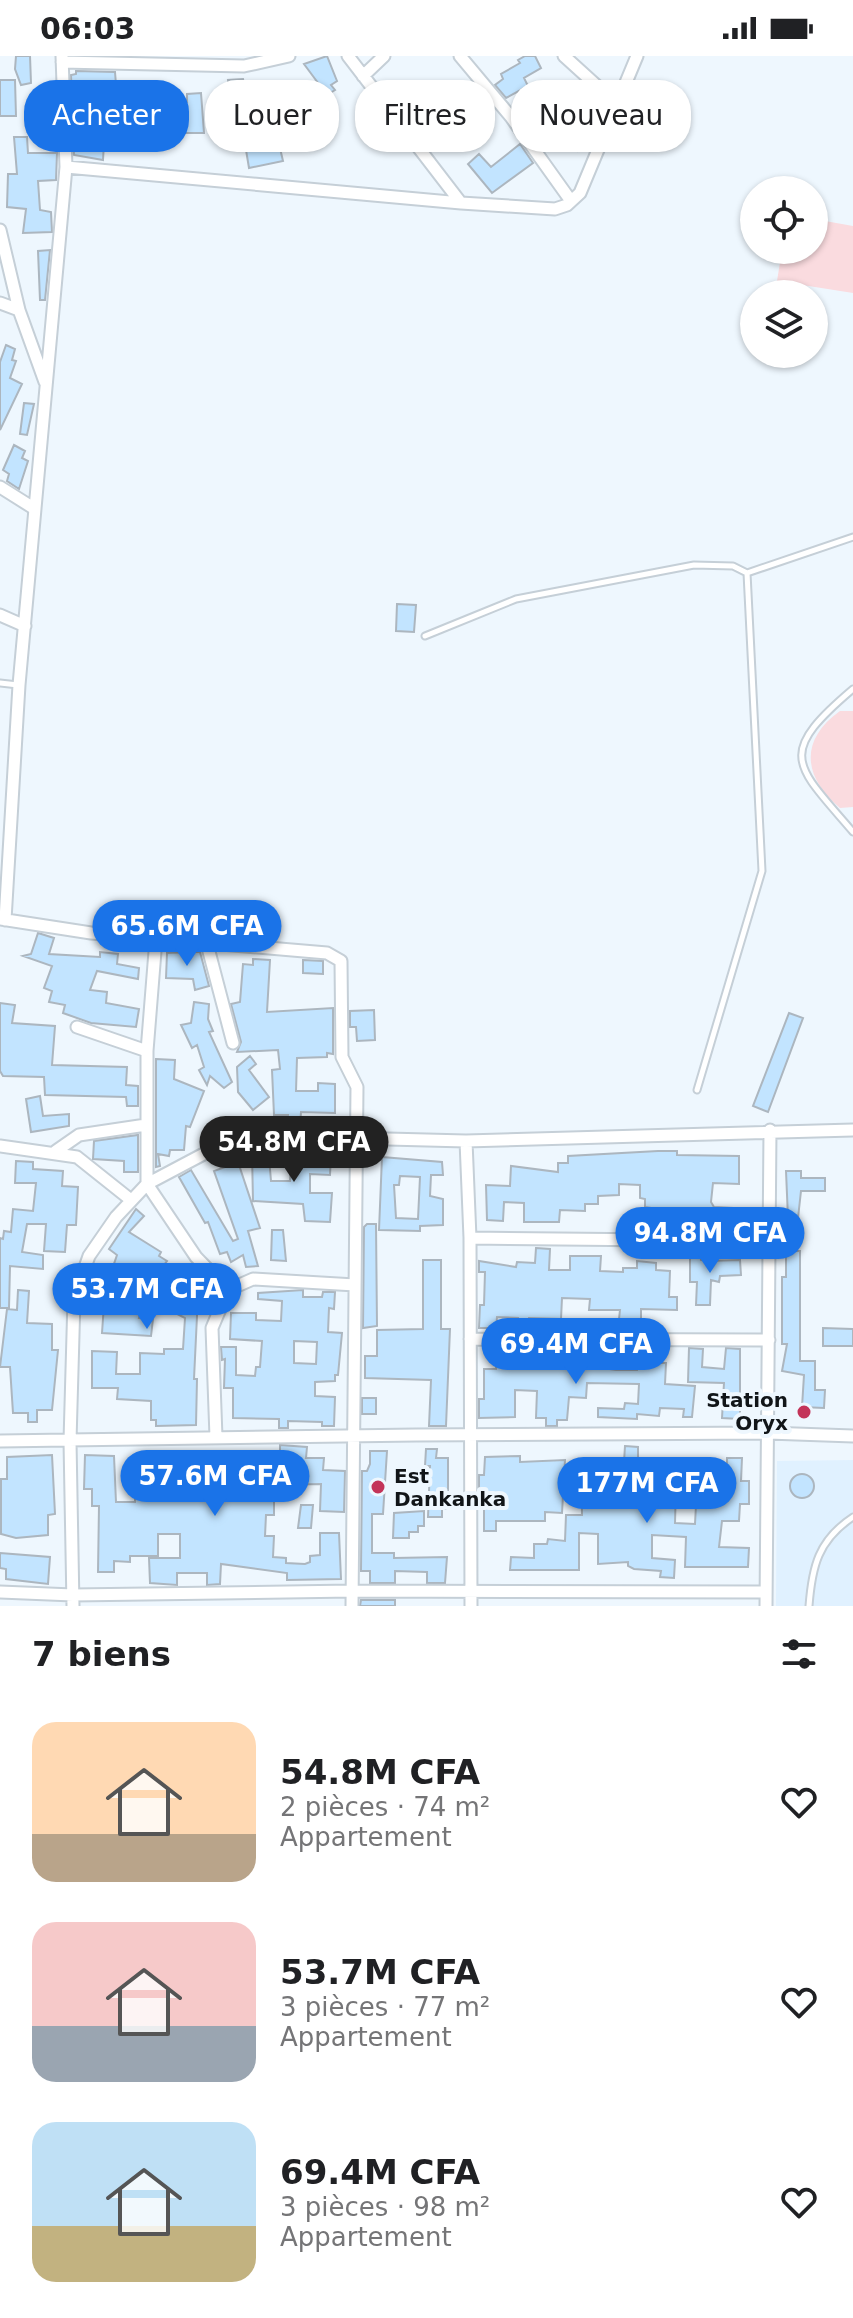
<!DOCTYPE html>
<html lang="fr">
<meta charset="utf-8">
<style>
body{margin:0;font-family:"DejaVu Sans",sans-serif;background:#f6f6f6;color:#202124;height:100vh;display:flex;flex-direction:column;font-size:30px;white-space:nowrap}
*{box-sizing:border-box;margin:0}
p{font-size:26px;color:#757577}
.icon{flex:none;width:44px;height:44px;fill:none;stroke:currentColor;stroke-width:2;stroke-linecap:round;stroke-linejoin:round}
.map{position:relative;height:1550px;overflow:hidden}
.side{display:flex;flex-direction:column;background:#fff;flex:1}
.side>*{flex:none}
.guide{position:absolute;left:24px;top:24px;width:806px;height:72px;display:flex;gap:16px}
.tools{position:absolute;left:740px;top:120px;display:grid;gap:16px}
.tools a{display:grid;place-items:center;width:88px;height:88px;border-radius:50%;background:#fff;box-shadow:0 2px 6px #0004;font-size:40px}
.price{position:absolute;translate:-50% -68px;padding:0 18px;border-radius:28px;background:#1a73e8;color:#fff;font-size:26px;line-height:52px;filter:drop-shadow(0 2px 4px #0008)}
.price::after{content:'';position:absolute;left:50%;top:48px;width:24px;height:18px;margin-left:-12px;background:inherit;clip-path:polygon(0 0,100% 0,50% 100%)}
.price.active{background:#222;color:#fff}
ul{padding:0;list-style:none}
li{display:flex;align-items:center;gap:24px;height:200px;padding:0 32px}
li span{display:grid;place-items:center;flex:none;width:224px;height:160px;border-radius:24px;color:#555}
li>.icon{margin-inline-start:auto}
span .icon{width:96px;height:96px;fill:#fffc;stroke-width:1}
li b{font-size:34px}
h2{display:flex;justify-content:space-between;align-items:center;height:96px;padding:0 32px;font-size:34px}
.pill{padding:0 28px;border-radius:32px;background:#fff;box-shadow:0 2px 6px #0004;font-size:28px;line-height:72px}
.pill.active{background:#1a73e8;color:#fff}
.status{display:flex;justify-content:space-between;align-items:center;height:56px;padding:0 40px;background:#fff;direction:ltr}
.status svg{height:22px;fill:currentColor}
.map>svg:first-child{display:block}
.built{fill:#e0f1ff}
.green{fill:#fadbdf}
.building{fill:#c2e4ff;stroke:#acb6bf;stroke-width:2;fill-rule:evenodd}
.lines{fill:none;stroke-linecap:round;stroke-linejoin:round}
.service-casing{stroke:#c5cfd7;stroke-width:9}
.minor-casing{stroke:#c5cfd7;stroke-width:15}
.service{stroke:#fff;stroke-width:5}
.minor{stroke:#fff;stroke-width:11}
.poi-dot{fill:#c33459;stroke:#eef7fe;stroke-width:3}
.labels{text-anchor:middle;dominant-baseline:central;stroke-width:8;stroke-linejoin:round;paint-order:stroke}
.poi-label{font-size:20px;font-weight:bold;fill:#111518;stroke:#eef7fe;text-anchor:end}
</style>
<div class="status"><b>06:03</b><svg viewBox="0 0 49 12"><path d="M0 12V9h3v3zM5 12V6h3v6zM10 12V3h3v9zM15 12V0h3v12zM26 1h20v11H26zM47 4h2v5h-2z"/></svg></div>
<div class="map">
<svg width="853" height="1550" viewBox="0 0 853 1550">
<rect width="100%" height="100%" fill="#eef7fe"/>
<path class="built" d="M 853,1404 L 853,1550 L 776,1550 L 777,1405 Z"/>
<path class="green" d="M 814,163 L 853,170 L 853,237 L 777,225 L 782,194 L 814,194 Z
M 840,655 L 853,655 L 853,751 L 840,752 C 804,722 798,685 840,655 Z"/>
<path class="building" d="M 16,0 L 30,0 L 31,27 L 21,29 L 15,13 Z
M 327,0 L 337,25 L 331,29 L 335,34 L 327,39 L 304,8 Z
M 525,0 L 535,0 L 541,12 L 524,22 L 528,30 L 506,42 L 495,29 L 503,23 L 501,18 L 520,7 L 518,4 Z
M 76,15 L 115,16 L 117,41 L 144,42 L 144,46 L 187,46 L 187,38 L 201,37 L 204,77 L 172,77 L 172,72 L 129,70 L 131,59 L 128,57 L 106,53 L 103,104 L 74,99 L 71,19 L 76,18 Z
M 243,23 L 247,47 L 231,50 L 228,24 Z
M 0,24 L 15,24 L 16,60 L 0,60 Z
M 586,32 L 595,40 L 582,58 L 598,72 L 577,95 L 566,86 L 577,73 L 560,55 Z
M 258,38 L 265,39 L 260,85 L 279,88 L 283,105 L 249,112 L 246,94 Z
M 546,46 L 558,58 L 540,77 L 526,64 Z
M 14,81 L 27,81 L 28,97 L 57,97 L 56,124 L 38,125 L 40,154 L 51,156 L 52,176 L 23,177 L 26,153 L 7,151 L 8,118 L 17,118 Z
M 520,88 L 533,107 L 492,137 L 468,108 L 479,98 L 491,111 Z
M 50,194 L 45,244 L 40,244 L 38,195 Z
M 6,289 L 15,293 L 12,304 L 16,305 L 10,322 L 22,328 L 0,374 L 0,306 Z
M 24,347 L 34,348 L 27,379 L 20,378 Z
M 14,389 L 25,395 L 22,402 L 28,405 L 19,433 L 7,425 L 9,418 L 3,414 Z
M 397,548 L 416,549 L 414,576 L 396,575 Z
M 38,877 L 54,882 L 49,898 L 100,901 L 100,896 L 118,898 L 117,908 L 139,912 L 138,923 L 97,915 L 90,934 L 107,936 L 106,947 L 139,953 L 136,971 L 91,967 L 63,957 L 65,949 L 49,946 L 52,935 L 44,932 L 52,910 L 23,900 L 31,898 Z
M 193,896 L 200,896 L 209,930 L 195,934 L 193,923 L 166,922 L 167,897 Z
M 253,903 L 270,904 L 267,956 L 333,952 L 333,998 L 327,997 L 327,1001 L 297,1002 L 296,1035 L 318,1035 L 318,1027 L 335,1028 L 335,1057 L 301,1056 L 300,1070 L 287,1069 L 288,1059 L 274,1059 L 272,1014 L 280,1013 L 278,994 L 237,996 L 241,986 L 231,948 L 240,946 L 243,908 L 253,909 Z
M 303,904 L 323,905 L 323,918 L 303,917 Z
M 194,946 L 209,948 L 208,963 L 213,975 L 209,976 L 232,1026 L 224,1032 L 210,1020 L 207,1029 L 199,1014 L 204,1011 L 197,989 L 192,992 L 181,969 L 191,967 Z
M 0,947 L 15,949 L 12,967 L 55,970 L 52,1009 L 127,1011 L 126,1029 L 138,1030 L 138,1050 L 127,1050 L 126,1041 L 45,1039 L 44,1021 L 3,1020 L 0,1015 Z
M 374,954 L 375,984 L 357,985 L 356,971 L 350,971 L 350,955 Z
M 789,957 L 803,962 L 768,1056 L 753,1050 Z
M 250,1000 L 256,1008 L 249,1014 L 269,1041 L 253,1054 L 238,1036 L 237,1011 Z
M 156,1003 L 175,1004 L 174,1023 L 204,1035 L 190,1071 L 186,1070 L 184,1094 L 170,1094 L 169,1100 L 158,1098 L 160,1110 L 156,1111 Z
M 40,1040 L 43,1060 L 69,1058 L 69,1070 L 31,1076 L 26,1043 Z
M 138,1079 L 138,1116 L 124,1116 L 124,1105 L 93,1103 L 94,1085 Z
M 268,1089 L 271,1125 L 290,1125 L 291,1106 L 306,1107 L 306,1096 L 331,1097 L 330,1119 L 310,1118 L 310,1137 L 332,1137 L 330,1166 L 305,1165 L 303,1148 L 253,1145 L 252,1097 L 259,1097 L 259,1091 Z
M 658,1095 L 677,1095 L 677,1099 L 739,1100 L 739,1128 L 713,1127 L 711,1146 L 714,1151 L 752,1153 L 752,1163 L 716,1167 L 651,1164 L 652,1152 L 645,1151 L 645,1143 L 640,1142 L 640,1129 L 619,1128 L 619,1139 L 598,1140 L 598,1148 L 585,1148 L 585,1155 L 560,1154 L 559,1166 L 524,1166 L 524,1147 L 504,1146 L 503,1165 L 487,1164 L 486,1129 L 510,1130 L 511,1110 L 558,1116 L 558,1107 L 568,1107 L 568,1100 Z
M 236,1100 L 260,1172 L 248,1175 L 258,1210 L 246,1211 L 243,1199 L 231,1206 L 227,1196 L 220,1198 L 208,1166 L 205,1167 L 179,1121 L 191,1114 L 233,1185 L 238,1183 L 214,1115 L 228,1110 L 226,1104 Z
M 382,1101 L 442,1106 L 443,1119 L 431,1119 L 430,1140 L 443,1143 L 443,1169 L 420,1170 L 420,1175 L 379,1174 ZM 400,1120 L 420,1121 L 418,1163 L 396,1162 L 394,1129 L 399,1129 Z
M 16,1105 L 33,1106 L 33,1113 L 63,1115 L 62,1130 L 78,1131 L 76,1169 L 67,1169 L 65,1196 L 44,1195 L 46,1168 L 27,1168 L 22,1196 L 43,1199 L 43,1213 L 10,1210 L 9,1252 L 0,1252 L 0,1182 L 3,1183 L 4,1175 L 11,1176 L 13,1153 L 33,1155 L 36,1127 L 15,1127 Z
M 786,1115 L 801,1115 L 801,1122 L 825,1122 L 825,1135 L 801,1135 L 798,1162 L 788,1162 Z
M 136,1153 L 144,1160 L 129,1176 L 161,1196 L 159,1200 L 167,1205 L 164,1209 L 184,1221 L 180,1227 L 196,1234 L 198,1239 L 194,1323 L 197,1323 L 196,1369 L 156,1370 L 156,1364 L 151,1364 L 151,1345 L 117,1343 L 118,1332 L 92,1332 L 92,1295 L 117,1296 L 116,1318 L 140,1318 L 140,1297 L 164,1298 L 164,1293 L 183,1293 L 185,1262 L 166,1252 L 171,1242 L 147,1232 L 139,1262 L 153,1263 L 151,1280 L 102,1277 L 104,1248 L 89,1246 L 93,1224 L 108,1225 L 117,1199 L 109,1193 Z
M 367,1168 L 376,1168 L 377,1270 L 363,1272 L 364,1171 Z
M 272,1174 L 283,1174 L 286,1205 L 271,1204 Z
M 536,1192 L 550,1193 L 549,1214 L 570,1214 L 570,1200 L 601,1200 L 600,1215 L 623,1216 L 623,1212 L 637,1212 L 637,1205 L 656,1207 L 656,1214 L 670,1215 L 669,1241 L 677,1241 L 677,1254 L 641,1253 L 641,1264 L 619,1263 L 620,1254 L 589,1254 L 590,1243 L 562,1242 L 561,1263 L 529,1262 L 528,1273 L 517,1272 L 518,1262 L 497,1261 L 496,1272 L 479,1272 L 480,1249 L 484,1249 L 485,1216 L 479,1216 L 479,1205 L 516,1211 L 517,1206 L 535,1207 Z
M 786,1195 L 800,1195 L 800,1305 L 815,1305 L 815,1334 L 825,1334 L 824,1352 L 802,1351 L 804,1319 L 782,1315 L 787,1288 L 782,1288 L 782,1221 L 786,1221 Z
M 690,1198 L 701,1199 L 701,1204 L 708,1205 L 740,1204 L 741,1219 L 720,1220 L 719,1226 L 711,1224 L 710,1249 L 696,1249 L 697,1226 L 690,1226 Z
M 423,1204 L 441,1204 L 441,1273 L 450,1273 L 446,1370 L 429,1370 L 431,1324 L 365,1322 L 365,1300 L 377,1300 L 377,1274 L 423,1273 Z
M 18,1234 L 29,1235 L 27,1267 L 52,1268 L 52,1294 L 58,1294 L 52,1354 L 37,1354 L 37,1366 L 28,1366 L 28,1357 L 13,1357 L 10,1311 L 0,1311 L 7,1253 L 17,1254 Z
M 303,1234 L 303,1241 L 322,1241 L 323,1236 L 335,1236 L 334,1253 L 329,1252 L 328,1276 L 342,1277 L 338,1319 L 335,1319 L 335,1325 L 315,1326 L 315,1340 L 335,1341 L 334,1370 L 322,1370 L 322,1366 L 288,1365 L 288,1372 L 279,1372 L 279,1363 L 233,1362 L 233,1332 L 224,1332 L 225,1303 L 222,1304 L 221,1291 L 236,1291 L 236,1319 L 255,1320 L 256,1311 L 260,1311 L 262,1285 L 230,1283 L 231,1257 L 256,1257 L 256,1264 L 281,1265 L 282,1245 L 258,1243 L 258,1237 ZM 294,1285 L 317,1286 L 316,1308 L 294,1307 Z
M 823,1272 L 853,1273 L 853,1290 L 823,1290 Z
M 497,1292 L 563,1294 L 562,1306 L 616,1314 L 637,1314 L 638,1298 L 660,1296 L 659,1307 L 666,1307 L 665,1328 L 695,1330 L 692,1361 L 683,1361 L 684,1353 L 660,1352 L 659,1360 L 637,1358 L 637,1363 L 598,1361 L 598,1352 L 624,1353 L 625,1347 L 638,1348 L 639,1328 L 587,1327 L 586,1342 L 569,1341 L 567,1364 L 557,1364 L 557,1370 L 546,1370 L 546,1362 L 536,1362 L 537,1335 L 515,1334 L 515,1361 L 479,1362 L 479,1343 L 484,1343 L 484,1313 L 496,1313 Z
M 689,1292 L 703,1293 L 702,1311 L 724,1313 L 726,1292 L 740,1293 L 740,1363 L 722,1362 L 724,1327 L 688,1326 Z
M 362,1342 L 376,1342 L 376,1358 L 362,1358 Z
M 280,1389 L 307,1391 L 306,1402 L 324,1402 L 323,1414 L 345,1415 L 344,1456 L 320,1455 L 321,1428 L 274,1429 L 274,1459 L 266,1459 L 265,1480 L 274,1480 L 273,1501 L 286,1502 L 286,1507 L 305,1508 L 310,1506 L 310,1500 L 320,1499 L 320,1477 L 339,1477 L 341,1523 L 287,1524 L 287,1517 L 221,1508 L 220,1528 L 207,1529 L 207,1517 L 177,1517 L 177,1529 L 150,1527 L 149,1502 L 180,1502 L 180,1478 L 158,1478 L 158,1500 L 130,1500 L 130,1506 L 114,1505 L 114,1516 L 98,1516 L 99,1450 L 92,1450 L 92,1433 L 84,1433 L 85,1399 L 114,1400 L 116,1446 L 135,1446 L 135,1441 L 178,1444 L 180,1408 L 193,1408 L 193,1420 L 227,1421 L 228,1402 L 235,1402 L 235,1399 L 280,1401 Z
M 625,1390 L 638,1391 L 638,1407 L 624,1406 Z
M 426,1393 L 437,1393 L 436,1402 L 448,1402 L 448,1453 L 442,1453 L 442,1461 L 428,1461 L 430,1410 L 425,1410 Z
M 370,1395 L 387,1395 L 383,1458 L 372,1458 L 372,1497 L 394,1497 L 394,1502 L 447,1501 L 445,1527 L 427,1527 L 427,1516 L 395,1515 L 395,1527 L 370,1527 L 370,1515 L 361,1515 L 362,1415 L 367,1415 L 370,1408 Z
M 52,1399 L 55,1458 L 48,1459 L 48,1479 L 16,1482 L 1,1478 L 1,1423 L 7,1423 L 7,1401 Z
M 156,1400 L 179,1401 L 178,1412 L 156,1411 Z
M 520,1400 L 520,1406 L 565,1404 L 562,1457 L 545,1456 L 545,1465 L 496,1465 L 496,1475 L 484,1475 L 484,1432 L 479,1432 L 479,1419 L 484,1419 L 485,1401 Z
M 727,1402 L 742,1402 L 741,1425 L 749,1425 L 749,1448 L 740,1448 L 739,1465 L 722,1465 L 719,1491 L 749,1492 L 748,1511 L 685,1511 L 686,1481 L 652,1479 L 652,1502 L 675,1504 L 674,1522 L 660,1521 L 661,1515 L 634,1513 L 628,1510 L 628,1506 L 598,1508 L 598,1478 L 579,1477 L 579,1514 L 510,1514 L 511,1501 L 534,1502 L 534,1488 L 547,1488 L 548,1483 L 565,1485 L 566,1459 L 582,1459 L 581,1406 L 600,1407 L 602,1424 L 612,1424 L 612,1438 L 635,1440 L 636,1419 L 651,1420 L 650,1429 L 676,1430 L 675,1467 L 695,1468 L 696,1449 L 709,1449 L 710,1420 L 718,1421 L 719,1407 L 727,1408 Z
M790 1430a12 12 0 1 1 24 0a12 12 0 1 1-24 0Z
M 301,1449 L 313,1449 L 311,1472 L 298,1472 Z
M 424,1455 L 424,1470 L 418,1470 L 418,1476 L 409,1476 L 409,1482 L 393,1482 L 394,1457 Z
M 0,1497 L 50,1501 L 48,1528 L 6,1523 L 6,1513 L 0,1512 Z
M 361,1544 L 395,1544 L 395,1550 L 360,1550 Z"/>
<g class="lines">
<defs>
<path id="service" d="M 747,517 L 853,481
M 425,580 L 516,543 L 694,509 L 733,510 L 747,517 L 762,815 L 697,1034
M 0,627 L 18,629
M 853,633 C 775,699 795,708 853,776
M 809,1550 C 812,1511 818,1484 853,1461"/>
<path id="minor" d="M 348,0 L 461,147 L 555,153 L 567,149 L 580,137 L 637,0
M 460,0 L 511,61 L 571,145
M 564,0 L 618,49
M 62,6 L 244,10 L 289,0
M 363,20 L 384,0
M 66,111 L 461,147
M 0,174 L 19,254 L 45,326
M 0,247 L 19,254
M 0,431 L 35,453
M 0,559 L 25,570
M 0,863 L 91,877 L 327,897 L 341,905 L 342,1001 L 357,1031 L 352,1550
M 5,864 L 19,629 L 66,111 L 62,0
M 156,883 L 147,995 L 147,1128 L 196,1201 L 228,1234
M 207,888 L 233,987
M 77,971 L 147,995
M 466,1085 L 470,1182 L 471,1550
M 0,1090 L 77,1101 L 131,1144
M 56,1095 L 79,1079 L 146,1069
M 470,1182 L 770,1185
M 470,1283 L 769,1284
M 216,1381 L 212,1272 L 228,1234 L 253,1223 L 355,1229
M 0,1385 L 416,1379 L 768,1377 L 853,1380
M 0,1536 L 73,1539 L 352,1535 L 766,1536
M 73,1550 L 70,1385 L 74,1243 L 89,1200 L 116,1161 L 147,1128 L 215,1092 L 270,1080 L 466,1085 L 853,1074
M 766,1550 L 770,1074"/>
</defs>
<use href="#service" class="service-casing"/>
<use href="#minor" class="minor-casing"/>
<use href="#service" class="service"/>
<use href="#minor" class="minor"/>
</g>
<g class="poi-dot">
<circle cx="804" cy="1356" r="8"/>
<circle cx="378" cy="1431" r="8"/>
</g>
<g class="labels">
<g class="poi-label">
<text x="788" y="1344">Station<tspan x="788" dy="23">Oryx</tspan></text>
<text x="394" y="1420" text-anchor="start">Est<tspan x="394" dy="23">Dankanka</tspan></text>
</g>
</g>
</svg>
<div class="tools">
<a><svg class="icon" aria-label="locate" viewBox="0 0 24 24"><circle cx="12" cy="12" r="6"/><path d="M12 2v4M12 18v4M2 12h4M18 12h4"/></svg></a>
<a><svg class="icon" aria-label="layers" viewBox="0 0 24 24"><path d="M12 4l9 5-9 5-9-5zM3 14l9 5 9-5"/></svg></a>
</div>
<b class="price" style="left:187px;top:912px">65.6M CFA</b>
<b class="price active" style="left:294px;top:1128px">54.8M CFA</b>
<b class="price" style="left:710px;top:1219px">94.8M CFA</b>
<b class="price" style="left:147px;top:1275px">53.7M CFA</b>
<b class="price" style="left:576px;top:1330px">69.4M CFA</b>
<b class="price" style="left:215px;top:1462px">57.6M CFA</b>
<b class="price" style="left:647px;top:1469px">177M CFA</b>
<div class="guide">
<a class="pill active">Acheter</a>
<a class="pill">Louer</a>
<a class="pill">Filtres</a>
<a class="pill">Nouveau</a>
</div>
</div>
<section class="side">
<h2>7 biens<svg class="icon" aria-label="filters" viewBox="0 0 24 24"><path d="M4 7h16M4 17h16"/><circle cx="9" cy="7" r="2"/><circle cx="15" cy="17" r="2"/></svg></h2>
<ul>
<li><span style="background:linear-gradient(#ffd9b3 70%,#b9a48a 0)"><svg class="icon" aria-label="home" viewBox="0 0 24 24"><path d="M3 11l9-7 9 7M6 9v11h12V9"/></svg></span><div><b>54.8M CFA</b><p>2 pièces · 74 m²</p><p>Appartement</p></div><svg class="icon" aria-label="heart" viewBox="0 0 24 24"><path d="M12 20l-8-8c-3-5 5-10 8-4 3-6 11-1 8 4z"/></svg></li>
<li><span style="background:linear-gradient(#f6c9c9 65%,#9aa5b1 0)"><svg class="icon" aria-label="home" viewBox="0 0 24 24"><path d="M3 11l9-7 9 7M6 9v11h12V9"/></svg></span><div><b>53.7M CFA</b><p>3 pièces · 77 m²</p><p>Appartement</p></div><svg class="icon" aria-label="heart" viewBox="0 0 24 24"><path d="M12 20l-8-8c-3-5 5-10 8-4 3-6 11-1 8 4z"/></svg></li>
<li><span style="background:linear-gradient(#bfe0f5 65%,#c2b280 0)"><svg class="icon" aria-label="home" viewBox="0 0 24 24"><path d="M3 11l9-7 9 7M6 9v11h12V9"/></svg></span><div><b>69.4M CFA</b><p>3 pièces · 98 m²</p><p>Appartement</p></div><svg class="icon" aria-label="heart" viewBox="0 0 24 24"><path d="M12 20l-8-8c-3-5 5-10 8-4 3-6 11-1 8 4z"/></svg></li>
</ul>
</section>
